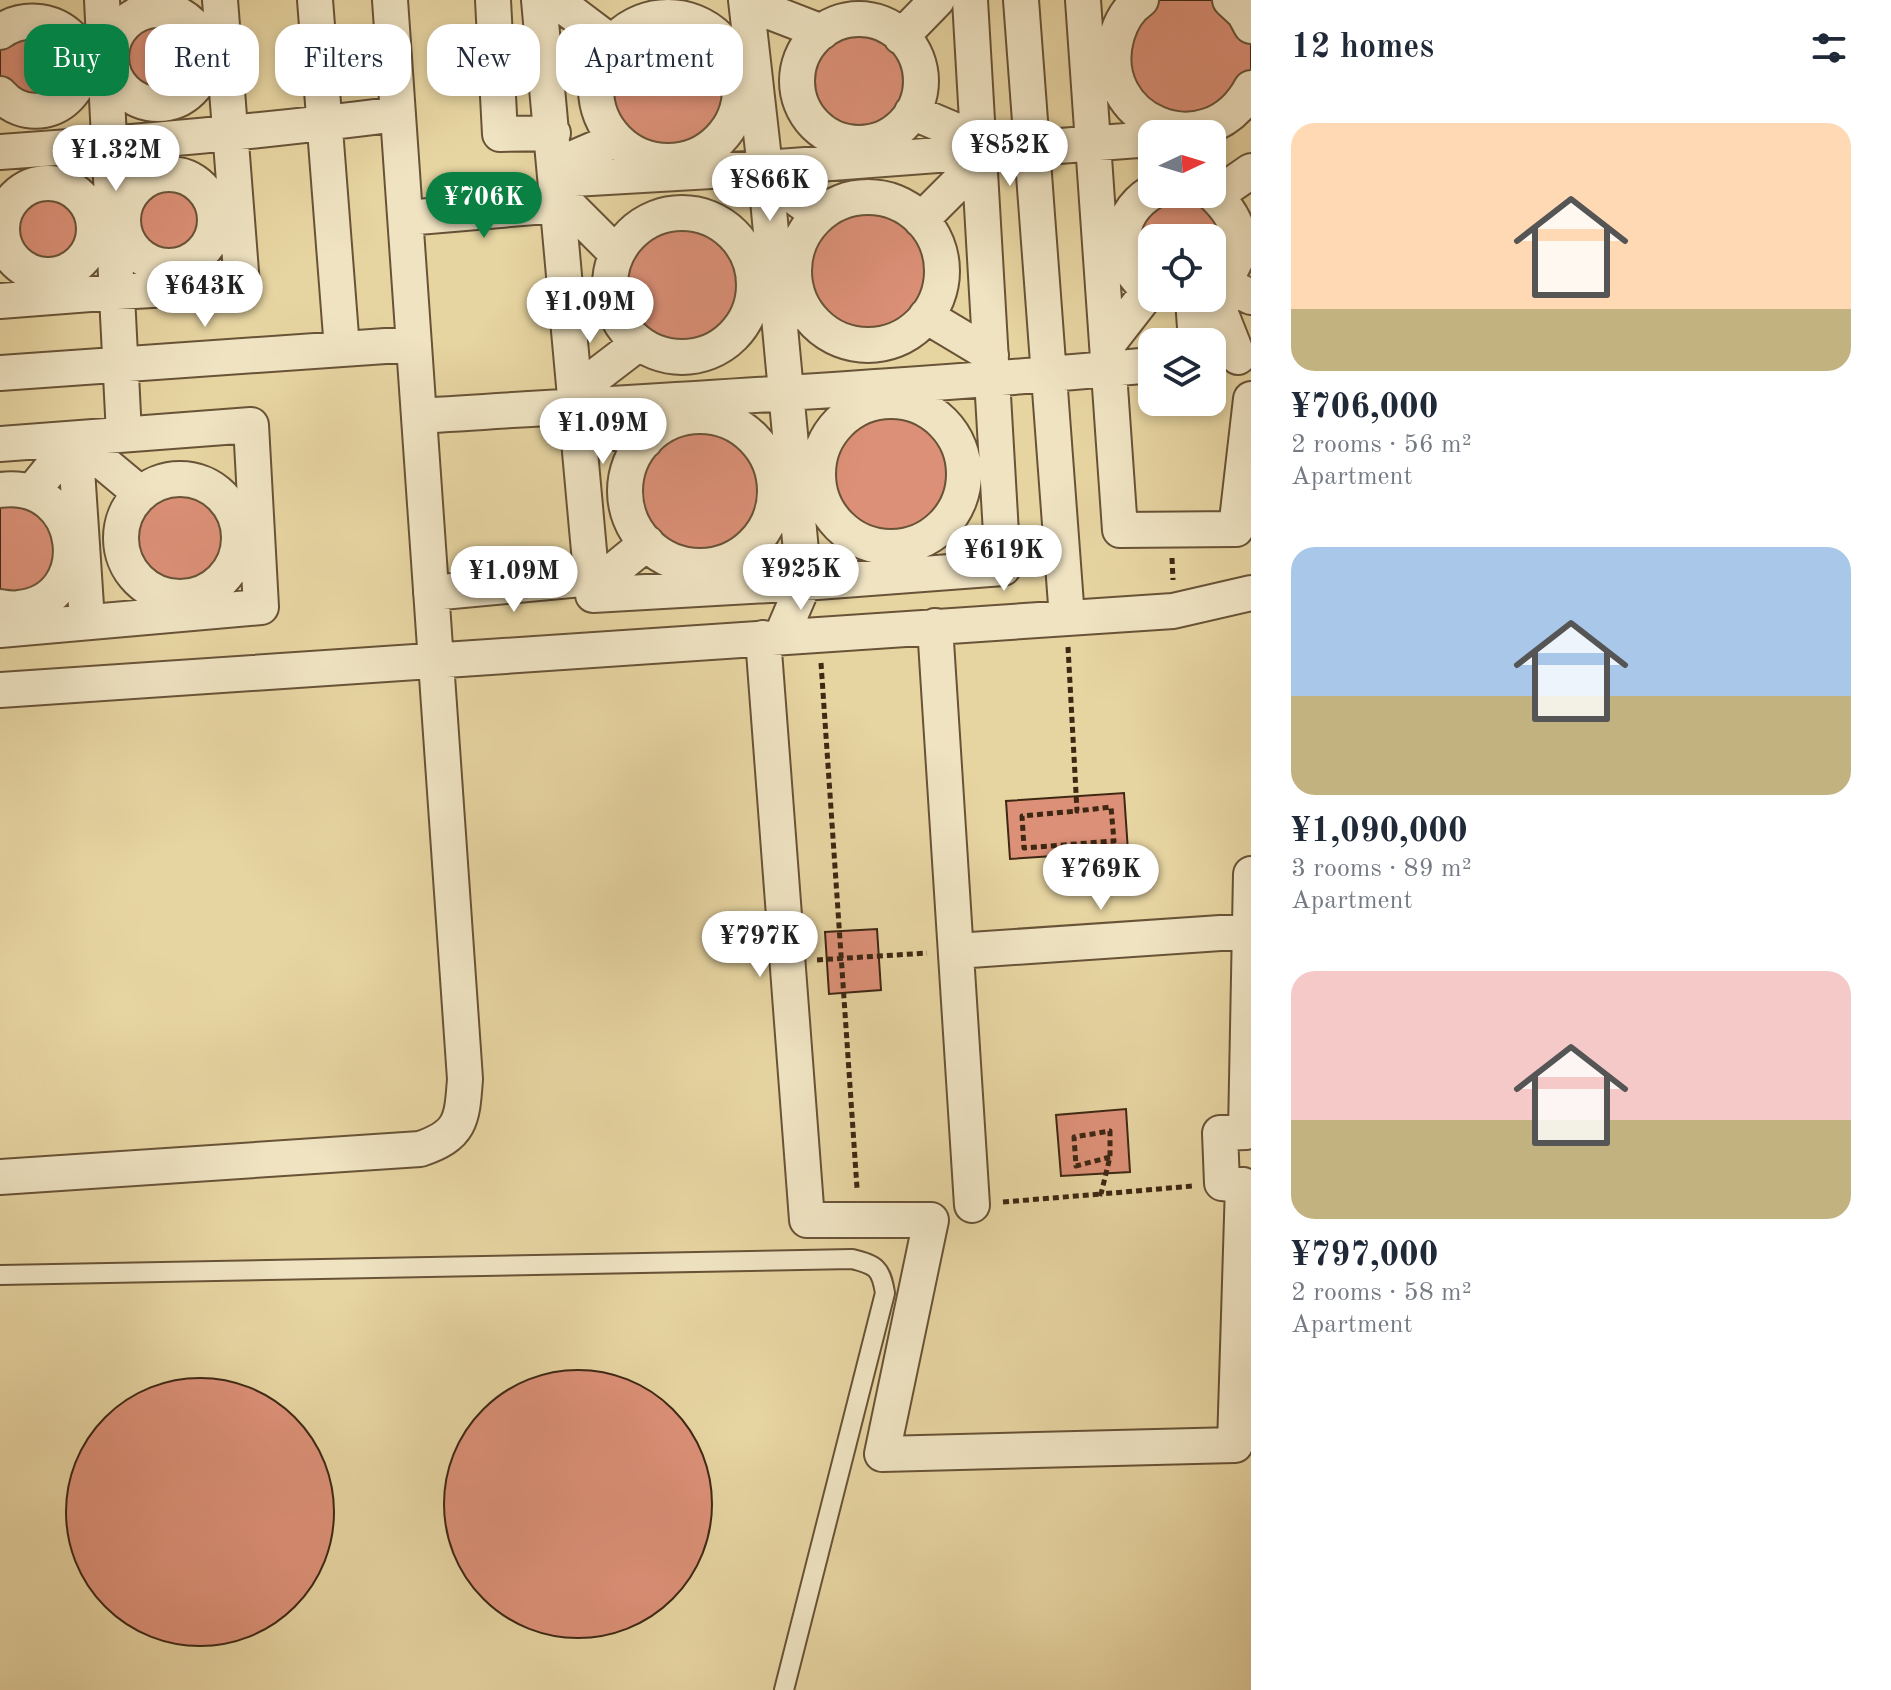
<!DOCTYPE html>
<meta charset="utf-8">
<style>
body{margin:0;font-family:"Old Standard TT",serif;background:#f6f6f7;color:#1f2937;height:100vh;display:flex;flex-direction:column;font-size:30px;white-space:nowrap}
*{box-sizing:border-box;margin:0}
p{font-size:26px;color:#747a83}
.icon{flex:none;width:44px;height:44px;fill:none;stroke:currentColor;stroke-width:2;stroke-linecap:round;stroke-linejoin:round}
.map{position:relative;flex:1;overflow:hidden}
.sheet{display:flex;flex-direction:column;background:#fff;width:640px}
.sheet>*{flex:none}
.top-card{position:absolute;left:24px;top:24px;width:760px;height:72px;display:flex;gap:16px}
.needle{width:52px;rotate:86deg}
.controls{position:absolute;left:1138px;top:120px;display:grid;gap:16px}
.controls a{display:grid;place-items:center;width:88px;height:88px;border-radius:16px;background:#fff;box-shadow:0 4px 12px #0003;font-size:40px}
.price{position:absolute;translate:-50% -68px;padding:0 18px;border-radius:28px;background:#fff;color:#222;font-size:26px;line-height:52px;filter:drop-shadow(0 2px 4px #0008)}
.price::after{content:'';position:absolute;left:50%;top:48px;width:24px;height:18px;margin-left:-12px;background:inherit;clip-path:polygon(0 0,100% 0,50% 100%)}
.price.selected{background:#0b8043;color:#fff}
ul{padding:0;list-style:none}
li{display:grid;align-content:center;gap:16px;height:424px;padding:0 40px}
li span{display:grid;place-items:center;height:248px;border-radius:24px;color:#555}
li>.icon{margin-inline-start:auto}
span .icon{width:144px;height:144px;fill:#fffc;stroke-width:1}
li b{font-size:34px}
h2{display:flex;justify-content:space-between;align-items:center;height:96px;padding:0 40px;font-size:34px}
.tag{padding:0 28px;border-radius:24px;background:#fff;box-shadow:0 4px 12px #0003;font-size:28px;line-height:72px}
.tag.selected{background:#0b8043;color:#fff}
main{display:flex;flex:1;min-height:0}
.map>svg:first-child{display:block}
.building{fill:#dc9077;stroke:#3e2814;stroke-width:2}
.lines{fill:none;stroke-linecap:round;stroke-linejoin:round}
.service-casing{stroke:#685337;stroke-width:22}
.minor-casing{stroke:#685337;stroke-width:38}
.path{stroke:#3e2814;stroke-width:5;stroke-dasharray:6 4;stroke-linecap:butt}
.service{stroke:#efe3c2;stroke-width:18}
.minor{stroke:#efe3c2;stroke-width:34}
</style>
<main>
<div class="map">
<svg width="1251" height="1690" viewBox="0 0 1251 1690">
<rect width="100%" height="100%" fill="#e6d4a1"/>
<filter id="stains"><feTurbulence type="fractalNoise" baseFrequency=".0025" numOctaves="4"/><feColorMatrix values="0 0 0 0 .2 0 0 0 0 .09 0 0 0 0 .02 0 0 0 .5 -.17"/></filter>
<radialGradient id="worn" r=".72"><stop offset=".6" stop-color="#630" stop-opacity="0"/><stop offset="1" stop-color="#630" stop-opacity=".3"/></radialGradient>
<path class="building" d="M 1152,0 L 1219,0 L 1251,41 L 1251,75 L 1231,109 L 1164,123 L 1118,58 Z
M 157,14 L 172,16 L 183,23 L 193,32 L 199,44 L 201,57 L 199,70 L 192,82 L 183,91 L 171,98 L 158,99 L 145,97 L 131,90 L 122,79 L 121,36 L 130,25 L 142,17 Z
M601 89a66 66 0 1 1 132 0a66 66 0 1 1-132 0Z
M 21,23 L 76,55 L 49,103 L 0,89 L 0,38 Z
M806 81a52 52 0 1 1 104 0a52 52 0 1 1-104 0Z
M128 220a42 42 0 1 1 84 0a42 42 0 1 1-84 0Z
M5 228a42 42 0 1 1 84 0a42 42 0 1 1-84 0Z
M 1163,194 L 1201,194 L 1233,232 L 1212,285 L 1212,238 L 1152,238 L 1152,285 L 1130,242 Z
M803 269a66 66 0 1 1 132 0a66 66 0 1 1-132 0Z
M617 284a66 66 0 1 1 132 0a66 66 0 1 1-132 0Z
M826 473a66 66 0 1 1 132 0a66 66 0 1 1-132 0Z
M634 491a66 66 0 1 1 132 0a66 66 0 1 1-132 0Z
M127 538a53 53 0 1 1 106 0a53 53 0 1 1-106 0Z
M 0,496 L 59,520 L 49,589 L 0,600 Z
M 1124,793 L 1128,851 L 1010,859 L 1006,801 Z
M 877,929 L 881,990 L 829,994 L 825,932 Z
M 1126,1109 L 1130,1172 L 1061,1176 L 1056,1115 Z
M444 1504a134 134 0 1 1 268 0a134 134 0 1 1-268 0Z
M66 1512a134 134 0 1 1 268 0a134 134 0 1 1-268 0Z"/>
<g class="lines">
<defs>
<path id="service" d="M 0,1275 L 852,1259 C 876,1265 881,1268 885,1293 L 784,1690"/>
<path id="minor" d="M 102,0 L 124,434
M 315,0 L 342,349
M 493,0 L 500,134 L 553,133
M 539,0 L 593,595 L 804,583 L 1003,568 L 970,0
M 555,0 L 612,43
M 746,0 L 765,168 L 804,583 L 781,637
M 1021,0 L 1067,618
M 1083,0 L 1120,530 L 1236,529 L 1251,399
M 1141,0 C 1129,8 1121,22 1117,35 C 1092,121 1207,169 1251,88
M 1230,0 L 1244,13 L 1251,26
M 747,3 L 822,32
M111 57a47 47 0 1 1 94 0a47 47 0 1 1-94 0Z
M596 89a72 72 0 1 1 144 0a72 72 0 1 1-144 0Z
M797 81a62 62 0 1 1 124 0a62 62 0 1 1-124 0Z
M 0,32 C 46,0 110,48 70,95 C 63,103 55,108 44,110 C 27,113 11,107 0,94
M 901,37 L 937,0
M 912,112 L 978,140
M 0,152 C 133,143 266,131 398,114
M 555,166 L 615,140
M123 220a46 46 0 1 1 92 0a46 46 0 1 1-92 0Z
M 765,175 L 819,215
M 556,180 L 765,168 L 1152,139
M2 229a46 46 0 1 1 92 0a46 46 0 1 1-92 0Z
M 1152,192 C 1111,217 1115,266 1152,292
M 1212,193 C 1247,225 1249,259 1212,291
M 557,194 L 617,254
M 1215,196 L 1251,171
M794 271a74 74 0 1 1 148 0a74 74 0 1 1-148 0Z
M610 285a72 72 0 1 1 144 0a72 72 0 1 1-144 0Z
M 406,218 L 558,205
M 921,220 L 980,161
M 1222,283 L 1251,297
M 1212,291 L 1238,357
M 1193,299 L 1196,342
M 0,301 L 116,292 L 242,285 L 220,0
M 926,316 L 991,355
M 1107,345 L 1149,291
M 0,373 L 414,344
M 575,392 L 639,343
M818 474a73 73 0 1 1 146 0a73 73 0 1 1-146 0Z
M 419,416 C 663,400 908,388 1152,365
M625 491a75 75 0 1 1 150 0a75 75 0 1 1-150 0Z
M 578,422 L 645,441
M 75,439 L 87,621
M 75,439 L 141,494
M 0,444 L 251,425 L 261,607 L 0,630
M121 538a59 59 0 1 1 118 0a59 59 0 1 1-118 0Z
M 0,490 C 84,479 97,600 19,608 C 13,609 6,608 0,607
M 32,492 L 75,439
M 593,587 L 647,543
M 431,593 L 592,578
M 935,626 L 972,1205
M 763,638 L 807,1220 L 931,1220 L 882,1454 L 1235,1445 L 1243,1185 L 1222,1183 L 1220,1133 L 1246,1132 L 1251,874
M 0,690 L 1173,611 L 1251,593
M 956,951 L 1250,931
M 0,1177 L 420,1149 C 462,1135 462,1119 465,1079 L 390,0"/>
</defs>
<use href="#service" class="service-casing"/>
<use href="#minor" class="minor-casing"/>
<path class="path" d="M 1172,558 L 1173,580
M 1068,647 L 1077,811 L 1111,807 L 1114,841 L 1024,848 L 1022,816 L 1077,811
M 821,663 L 857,1188
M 817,960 L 927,953
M 1110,1157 L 1076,1166 L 1074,1137 L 1110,1131 L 1110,1157 L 1101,1194 L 1193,1186
M 1003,1202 L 1101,1194"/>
<use href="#service" class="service"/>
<use href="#minor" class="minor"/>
</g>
<rect width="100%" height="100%" filter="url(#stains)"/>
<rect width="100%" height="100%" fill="url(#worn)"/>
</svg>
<div class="controls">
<a><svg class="needle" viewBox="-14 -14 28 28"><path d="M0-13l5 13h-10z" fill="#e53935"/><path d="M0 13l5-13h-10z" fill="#747a83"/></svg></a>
<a><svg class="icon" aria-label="locate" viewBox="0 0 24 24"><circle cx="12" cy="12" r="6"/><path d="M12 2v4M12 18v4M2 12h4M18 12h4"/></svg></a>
<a><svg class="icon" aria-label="layers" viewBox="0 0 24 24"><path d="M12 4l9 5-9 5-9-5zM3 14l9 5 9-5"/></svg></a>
</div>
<b class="price" style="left:1010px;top:188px">¥852K</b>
<b class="price" style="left:116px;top:193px">¥1.32M</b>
<b class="price" style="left:770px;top:223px">¥866K</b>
<b class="price selected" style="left:484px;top:240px">¥706K</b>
<b class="price" style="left:205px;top:329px">¥643K</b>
<b class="price" style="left:590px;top:345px">¥1.09M</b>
<b class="price" style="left:603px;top:466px">¥1.09M</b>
<b class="price" style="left:1004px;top:593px">¥619K</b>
<b class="price" style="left:801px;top:612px">¥925K</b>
<b class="price" style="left:514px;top:614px">¥1.09M</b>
<b class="price" style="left:1101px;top:912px">¥769K</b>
<b class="price" style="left:760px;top:979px">¥797K</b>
<div class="top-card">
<a class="tag selected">Buy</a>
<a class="tag">Rent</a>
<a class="tag">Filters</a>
<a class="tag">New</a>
<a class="tag">Apartment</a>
</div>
</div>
<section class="sheet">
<h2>12 homes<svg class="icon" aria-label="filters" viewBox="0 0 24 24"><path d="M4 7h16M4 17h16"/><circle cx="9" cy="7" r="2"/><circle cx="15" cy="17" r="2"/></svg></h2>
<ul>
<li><span style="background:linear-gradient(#ffd9b3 75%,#c2b280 0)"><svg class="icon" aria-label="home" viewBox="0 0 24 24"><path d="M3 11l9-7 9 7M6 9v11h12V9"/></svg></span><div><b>¥706,000</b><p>2 rooms · 56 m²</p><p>Apartment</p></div></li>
<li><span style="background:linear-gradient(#a9c7e8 60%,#c2b280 0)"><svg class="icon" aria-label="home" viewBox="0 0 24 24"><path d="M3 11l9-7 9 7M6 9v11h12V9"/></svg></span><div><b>¥1,090,000</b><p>3 rooms · 89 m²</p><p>Apartment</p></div></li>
<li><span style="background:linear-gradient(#f6c9c9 60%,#c2b280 0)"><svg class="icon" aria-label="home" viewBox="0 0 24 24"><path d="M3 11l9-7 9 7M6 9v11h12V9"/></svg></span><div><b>¥797,000</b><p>2 rooms · 58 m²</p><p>Apartment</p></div></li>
</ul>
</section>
</main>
